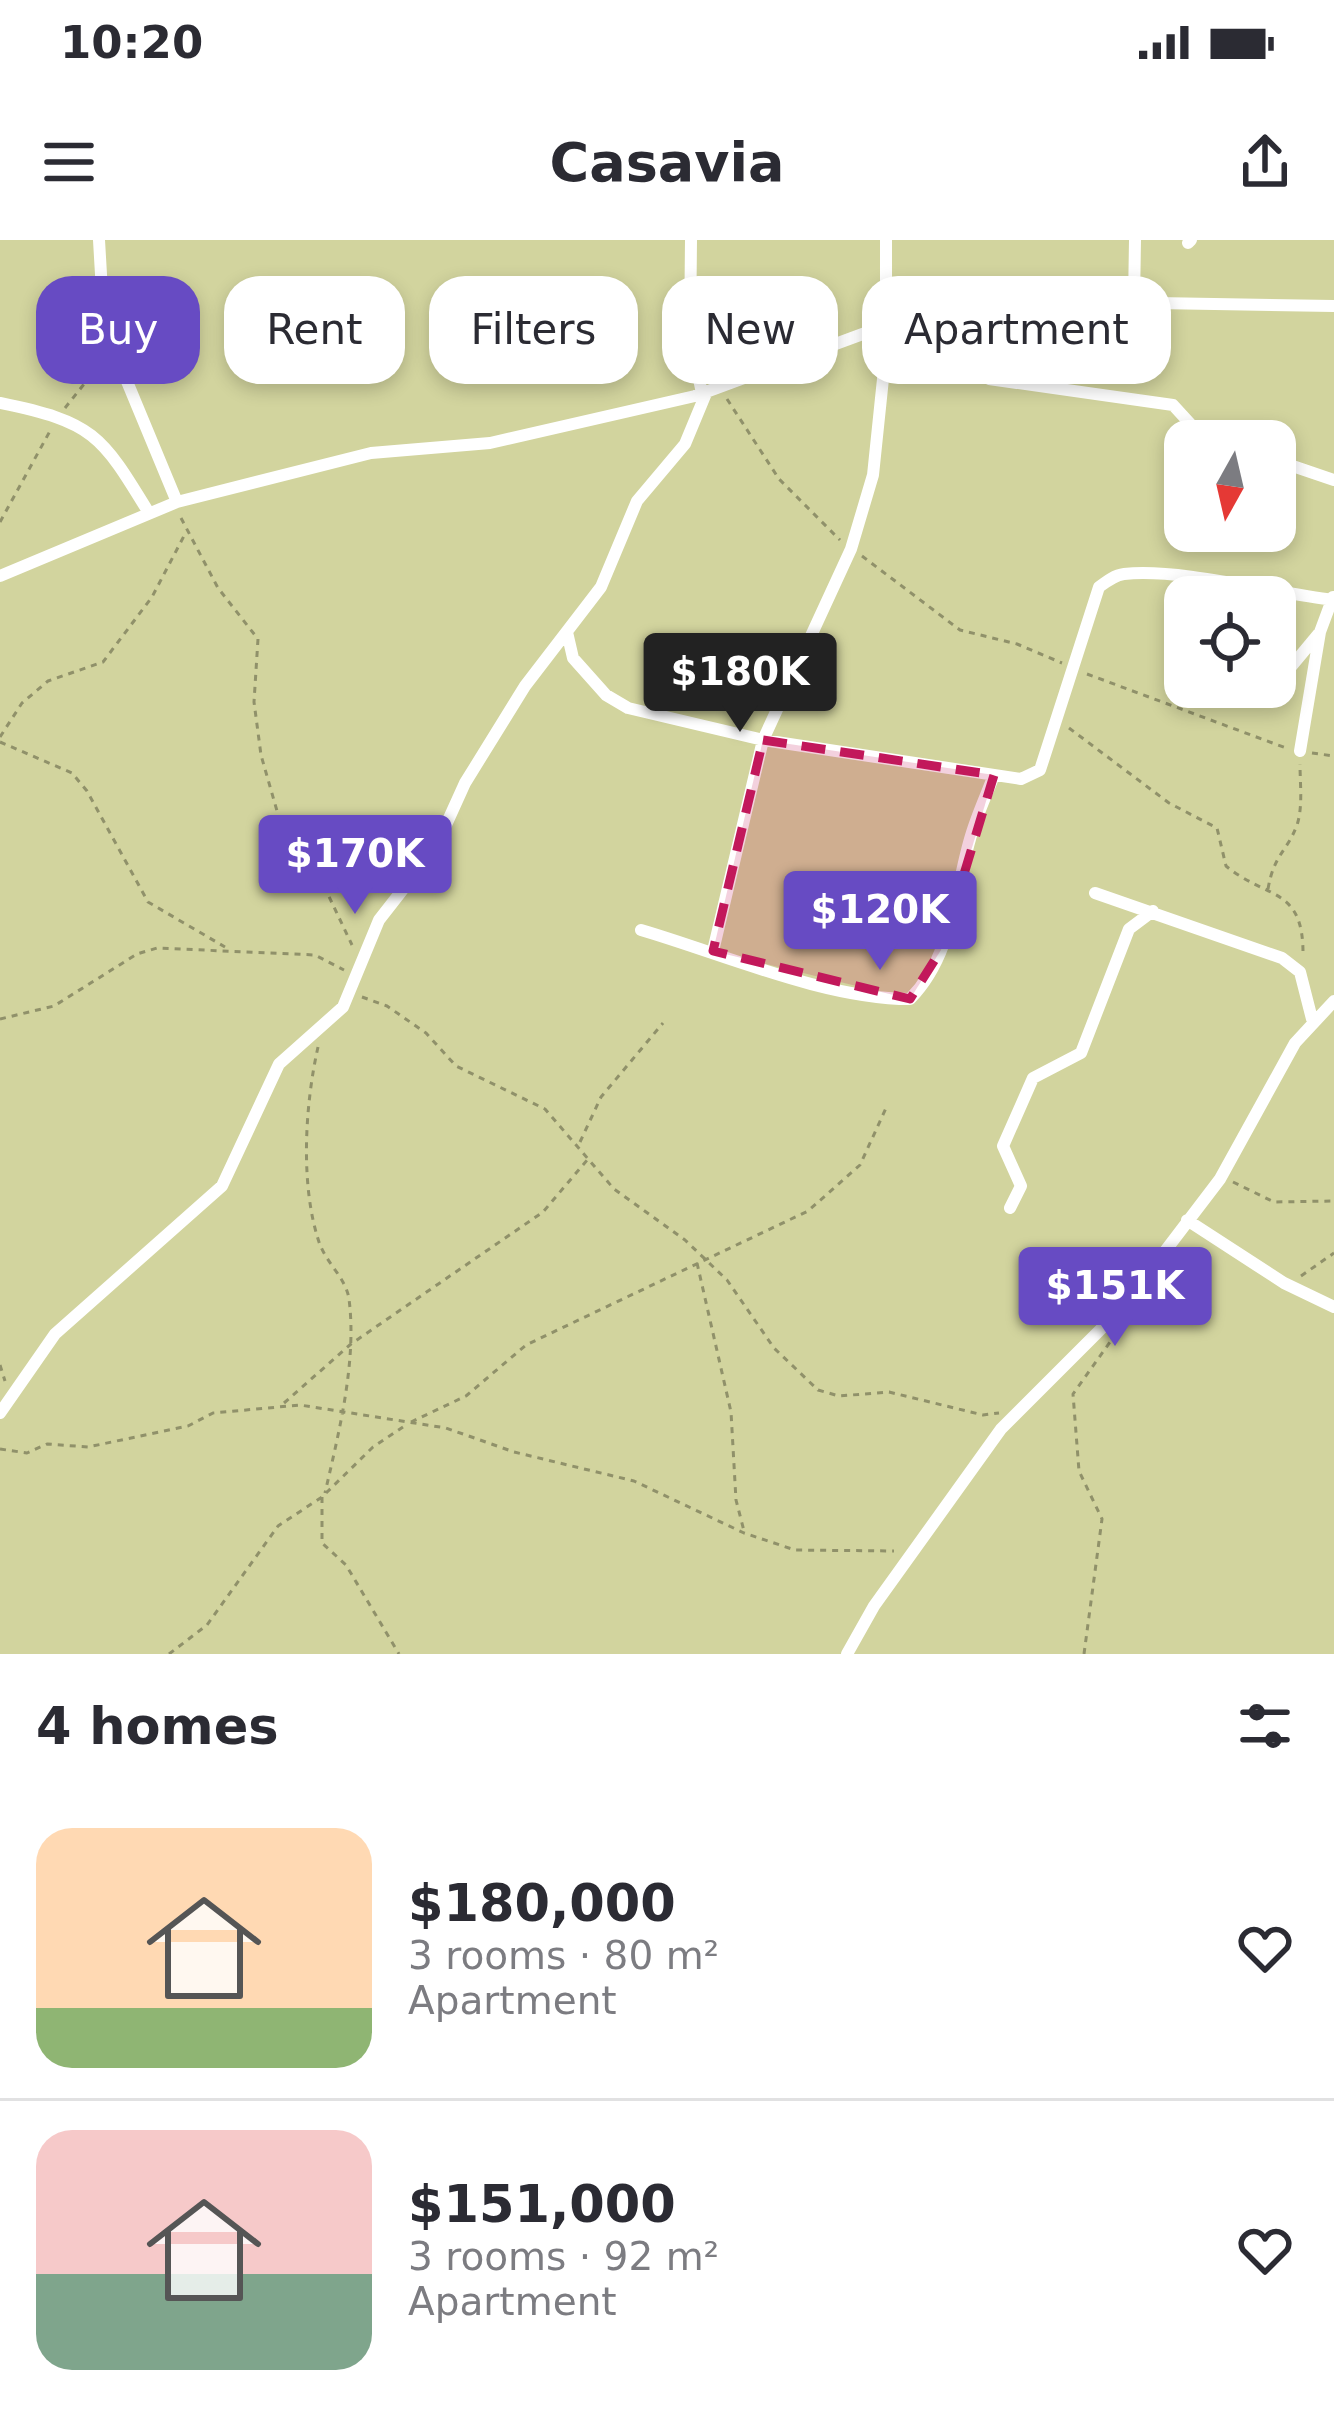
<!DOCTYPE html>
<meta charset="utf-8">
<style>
body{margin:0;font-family:"DejaVu Sans",sans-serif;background:#f7f7f7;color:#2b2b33;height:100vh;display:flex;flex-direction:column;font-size:45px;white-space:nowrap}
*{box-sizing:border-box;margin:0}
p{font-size:39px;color:#7c7c81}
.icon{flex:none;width:66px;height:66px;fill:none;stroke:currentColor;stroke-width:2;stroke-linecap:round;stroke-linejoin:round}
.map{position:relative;height:1414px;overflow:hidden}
.drawer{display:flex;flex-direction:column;background:#fff;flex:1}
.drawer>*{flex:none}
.banner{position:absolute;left:36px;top:36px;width:1263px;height:108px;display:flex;gap:24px}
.needle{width:78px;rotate:188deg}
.buttons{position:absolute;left:1164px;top:180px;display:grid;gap:24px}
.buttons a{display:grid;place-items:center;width:132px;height:132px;border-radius:24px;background:#fff;box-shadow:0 6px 18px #0003;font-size:60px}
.price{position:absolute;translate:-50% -102px;padding:0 27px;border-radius:12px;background:#674bc3;color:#fff;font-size:39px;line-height:78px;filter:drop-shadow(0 3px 6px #0008)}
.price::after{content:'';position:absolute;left:50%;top:72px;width:36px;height:27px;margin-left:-18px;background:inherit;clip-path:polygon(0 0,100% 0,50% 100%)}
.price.selected{background:#222;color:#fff}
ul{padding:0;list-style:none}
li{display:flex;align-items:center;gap:36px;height:300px;padding:0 36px}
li+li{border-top:3px solid #e1e1e2}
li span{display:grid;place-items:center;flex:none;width:336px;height:240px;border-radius:36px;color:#555}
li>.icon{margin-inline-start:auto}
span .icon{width:144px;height:144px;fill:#fffc;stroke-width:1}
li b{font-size:51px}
h2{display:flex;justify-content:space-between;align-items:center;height:144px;padding:0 36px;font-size:51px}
.tag{padding:0 42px;border-radius:36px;background:#fff;box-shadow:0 6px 18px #0003;font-size:42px;line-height:108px}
.tag.selected{background:#674bc3;color:#fff}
.status{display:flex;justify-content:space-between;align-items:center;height:84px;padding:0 60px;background:#fff;direction:ltr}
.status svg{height:33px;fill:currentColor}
header{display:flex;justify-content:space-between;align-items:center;height:156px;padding:0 36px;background:#fff;font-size:54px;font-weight:600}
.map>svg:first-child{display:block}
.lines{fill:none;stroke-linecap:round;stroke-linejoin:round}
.path{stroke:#90916a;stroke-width:3;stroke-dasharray:6 6;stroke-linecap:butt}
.street{stroke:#fff;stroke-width:12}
.marked{fill:#c2185b;fill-opacity:0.2;stroke:#c2185b;stroke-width:9;stroke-dasharray:24 15;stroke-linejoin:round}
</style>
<div class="status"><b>10:20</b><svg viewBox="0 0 49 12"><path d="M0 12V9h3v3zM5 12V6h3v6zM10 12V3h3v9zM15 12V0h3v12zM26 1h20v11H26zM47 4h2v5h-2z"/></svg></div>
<header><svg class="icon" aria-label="menu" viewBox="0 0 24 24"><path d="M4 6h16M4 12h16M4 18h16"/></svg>Casavia<svg class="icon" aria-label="share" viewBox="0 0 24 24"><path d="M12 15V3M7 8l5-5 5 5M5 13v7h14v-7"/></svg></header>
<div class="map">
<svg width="1334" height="1414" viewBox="0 0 1334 1414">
<rect width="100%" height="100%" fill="#d2d49e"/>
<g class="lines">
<path class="path" d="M 727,159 L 779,239 L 840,300
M 65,168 L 104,119
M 181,278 L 218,348 L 258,399 L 254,462 L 261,515 L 281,585 L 324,646 L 352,705
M 0,282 L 50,191
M 862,316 L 960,390 L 1017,404 L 1062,423
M 1087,434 L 1286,508
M 1069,488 L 1169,563 L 1217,588 L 1226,626 C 1267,660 1304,646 1303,716
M 0,497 L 22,463 L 48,441 L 103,422 L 152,357 L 185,294
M 0,502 L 72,533 L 87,551 L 148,662 L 225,707
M 1312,513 L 1334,516
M 1268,649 C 1274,614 1287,612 1297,585 C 1303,567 1300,544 1300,524
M 362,757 L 387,766 L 426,793 L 456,826 L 545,869 L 614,949 L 685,1000 L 727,1040 L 774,1108 L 818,1150 L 839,1156 L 889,1152 L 983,1175 L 999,1173
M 0,779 L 54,766 L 137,714 L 157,708 L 315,715 L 344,730
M 318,807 C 305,865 300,945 319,1002 C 326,1023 346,1038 349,1059 C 357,1121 339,1192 325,1253
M 580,902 L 601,857 L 663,783
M 1233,942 L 1274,962 L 1334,961
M 697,1023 L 731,1172 L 736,1260 L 744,1291
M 1301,1036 L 1334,1013
M 0,1125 L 5,1141
M 284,1163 L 351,1104 L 543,972 L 588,919
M 411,1182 L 466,1156 L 526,1105 L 808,971 L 860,925 L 887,866
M 0,1209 L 27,1213 L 47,1204 L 88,1207 L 188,1186 L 213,1173 L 300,1165 L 446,1188 L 514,1212 L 634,1241 L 744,1293 L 795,1310 L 894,1311
M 322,1257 L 322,1303 L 346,1325 L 399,1414
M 169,1414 L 207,1385 L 278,1286 L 322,1257 L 373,1207 L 403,1187
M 1084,1414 L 1102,1279 L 1079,1231 L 1073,1154 L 1115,1095"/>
<path class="street" d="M 99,0 L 104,86 L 177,262
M 691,0 L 690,98 L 702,153
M 1188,3 L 1191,0
M 1134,62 L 1135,0
M 989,139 L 1173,165 L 1206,201
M 0,163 C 93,182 101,194 149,273
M 1275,220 L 1334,240
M 0,336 L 177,262 L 371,213 L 490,203 L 695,156 L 887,85 L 954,68 L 1041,61 L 1334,66
M 567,392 L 573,418 L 606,455 L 628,468 L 763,500 L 1021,539 L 1040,530 L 1099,347 C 1107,341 1115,335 1124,334 C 1181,328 1274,353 1334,360
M 1275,446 L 1320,392 L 1333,357
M 1300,511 L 1320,392
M 1095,653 L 1282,718 L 1300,732 L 1312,779
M 641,690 C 723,714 825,759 910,759 C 953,715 954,654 970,599 C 976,577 986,556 994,535
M 713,711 L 763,500 L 851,309 L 873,235 L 886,110 L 886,0
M 1010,968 L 1021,946 L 1003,906 L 1033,838 L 1081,813 L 1129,689 L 1153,671
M 1187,980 L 1284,1043 L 1334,1067
M 0,1173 L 55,1094 L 222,946 L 279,824 L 343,767 L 379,680 L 436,607 L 465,543 L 525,446 L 601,347 L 637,261 L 685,204 L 707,151
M 847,1414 L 874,1366 L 1001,1189 L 1121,1069 L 1220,939 L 1295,803 L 1334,761"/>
</g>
<path class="marked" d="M 763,500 L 994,535 L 941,710 L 910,759 L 713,711 Z"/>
</svg>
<div class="buttons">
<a><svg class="needle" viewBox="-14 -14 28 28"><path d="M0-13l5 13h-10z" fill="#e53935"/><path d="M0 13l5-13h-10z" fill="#7c7c81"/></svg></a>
<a><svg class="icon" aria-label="locate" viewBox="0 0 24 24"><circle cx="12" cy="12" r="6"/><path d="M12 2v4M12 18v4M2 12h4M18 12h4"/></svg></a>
</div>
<b class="price selected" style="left:740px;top:495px">$180K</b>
<b class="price" style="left:355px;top:677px">$170K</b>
<b class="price" style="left:880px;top:733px">$120K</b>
<b class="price" style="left:1115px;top:1109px">$151K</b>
<div class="banner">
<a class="tag selected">Buy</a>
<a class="tag">Rent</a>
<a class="tag">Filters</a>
<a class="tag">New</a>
<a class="tag">Apartment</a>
</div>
</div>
<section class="drawer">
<h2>4 homes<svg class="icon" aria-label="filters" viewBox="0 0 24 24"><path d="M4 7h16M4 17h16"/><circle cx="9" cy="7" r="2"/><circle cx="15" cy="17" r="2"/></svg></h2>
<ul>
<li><span style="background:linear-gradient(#ffd9b3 75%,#8fb573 0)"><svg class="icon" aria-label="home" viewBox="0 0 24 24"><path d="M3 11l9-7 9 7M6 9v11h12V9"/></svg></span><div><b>$180,000</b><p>3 rooms · 80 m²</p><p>Apartment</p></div><svg class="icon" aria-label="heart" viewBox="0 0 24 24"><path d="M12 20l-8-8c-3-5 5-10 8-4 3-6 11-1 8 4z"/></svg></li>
<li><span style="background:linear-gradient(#f6c9c9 60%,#7fa58c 0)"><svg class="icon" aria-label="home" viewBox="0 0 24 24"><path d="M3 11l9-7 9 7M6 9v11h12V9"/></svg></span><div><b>$151,000</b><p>3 rooms · 92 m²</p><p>Apartment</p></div><svg class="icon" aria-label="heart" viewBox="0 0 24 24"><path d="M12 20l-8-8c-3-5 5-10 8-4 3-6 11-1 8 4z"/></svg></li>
</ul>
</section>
